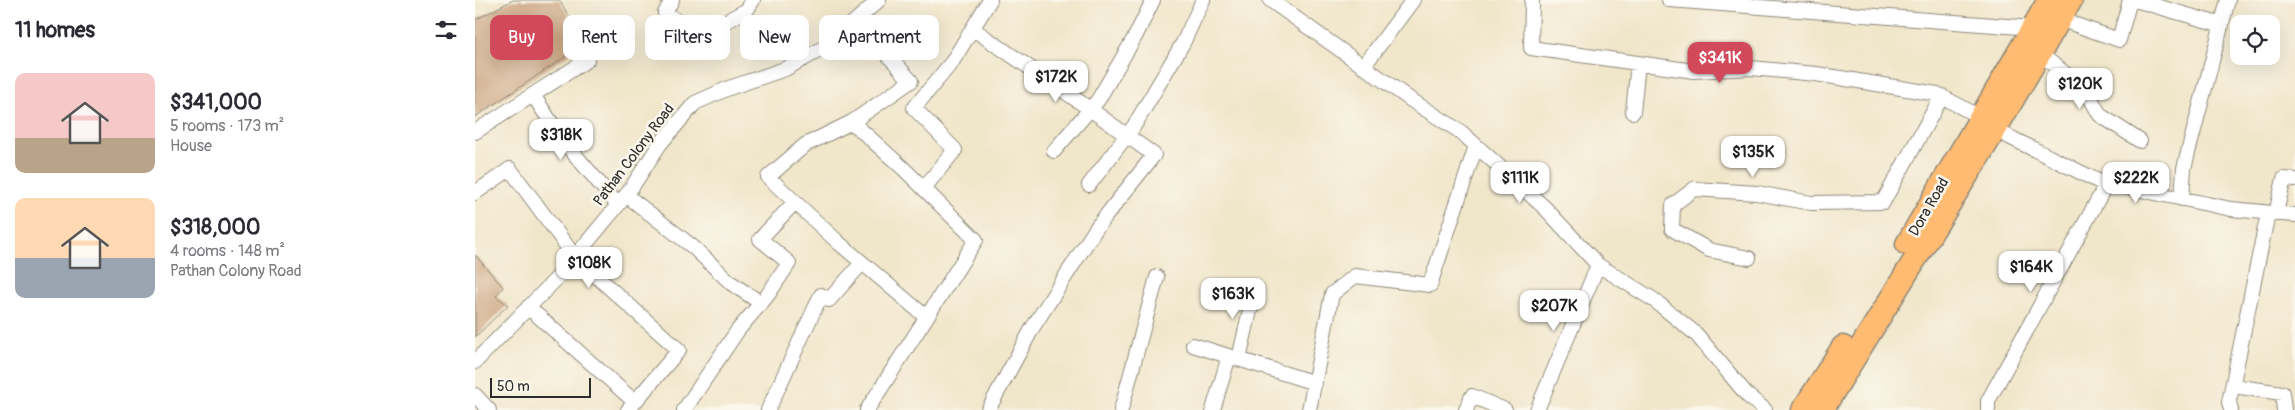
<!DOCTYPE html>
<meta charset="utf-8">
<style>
body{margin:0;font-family:Pangolin,sans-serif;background:#f7f7f7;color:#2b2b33;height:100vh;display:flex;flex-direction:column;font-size:19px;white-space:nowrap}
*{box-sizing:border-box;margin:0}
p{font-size:16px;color:#7c7c81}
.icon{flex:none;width:28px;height:28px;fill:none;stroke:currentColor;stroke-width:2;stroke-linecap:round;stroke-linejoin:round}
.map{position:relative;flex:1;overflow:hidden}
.sheet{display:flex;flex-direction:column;background:#fff;width:475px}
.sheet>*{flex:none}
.guide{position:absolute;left:15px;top:15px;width:475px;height:45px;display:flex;gap:10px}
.controls{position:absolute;left:1755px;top:15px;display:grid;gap:10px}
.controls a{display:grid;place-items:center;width:50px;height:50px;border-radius:10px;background:#fff;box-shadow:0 5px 20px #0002;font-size:25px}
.scale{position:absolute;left:15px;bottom:12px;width:101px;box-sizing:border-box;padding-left:5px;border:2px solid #2b2b2b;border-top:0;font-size:14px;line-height:18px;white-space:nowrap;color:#2b2b2b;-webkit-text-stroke:4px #fbf7ec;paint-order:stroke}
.price{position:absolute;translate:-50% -42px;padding:0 11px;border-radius:10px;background:#fff;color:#222;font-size:16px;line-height:32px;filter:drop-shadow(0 1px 2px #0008)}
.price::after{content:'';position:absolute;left:50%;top:30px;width:15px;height:11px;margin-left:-8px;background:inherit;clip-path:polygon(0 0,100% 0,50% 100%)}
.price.current{background:#d1495b;color:#fff}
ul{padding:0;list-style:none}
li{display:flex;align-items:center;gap:15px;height:125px;padding:0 15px}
li span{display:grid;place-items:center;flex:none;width:140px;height:100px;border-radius:10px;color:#555}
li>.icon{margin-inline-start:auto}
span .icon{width:60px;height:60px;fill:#fffc;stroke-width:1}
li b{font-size:21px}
h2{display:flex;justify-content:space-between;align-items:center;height:60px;padding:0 15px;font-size:21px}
.pill{padding:0 18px;border-radius:10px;background:#fff;box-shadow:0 5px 20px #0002;font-size:18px;line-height:45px}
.pill.current{background:#d1495b;color:#fff}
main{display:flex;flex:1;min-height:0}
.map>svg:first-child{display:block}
.building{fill:#cea885}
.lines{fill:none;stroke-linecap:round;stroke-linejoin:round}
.street-casing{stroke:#8e887a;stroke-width:16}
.primary-casing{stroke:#8e887a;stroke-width:25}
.street{stroke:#fff;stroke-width:14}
.primary{stroke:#ffbb71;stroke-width:22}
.labels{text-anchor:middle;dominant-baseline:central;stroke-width:5;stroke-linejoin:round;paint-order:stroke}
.street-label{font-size:15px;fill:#2b2b2b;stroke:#fbf7ec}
</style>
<main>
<section class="sheet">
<h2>11 homes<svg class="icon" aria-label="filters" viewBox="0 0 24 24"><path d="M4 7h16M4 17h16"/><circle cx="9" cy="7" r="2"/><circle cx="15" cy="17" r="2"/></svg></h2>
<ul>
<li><span style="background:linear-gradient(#f6c9c9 65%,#b9a48a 0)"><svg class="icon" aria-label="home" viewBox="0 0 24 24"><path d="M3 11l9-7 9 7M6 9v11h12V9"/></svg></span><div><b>$341,000</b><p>5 rooms · 173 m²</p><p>House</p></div></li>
<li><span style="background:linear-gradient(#ffd9b3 60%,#9aa5b1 0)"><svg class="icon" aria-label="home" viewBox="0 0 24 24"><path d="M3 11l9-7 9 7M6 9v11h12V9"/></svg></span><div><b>$318,000</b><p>4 rooms · 148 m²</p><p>Pathan Colony Road</p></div></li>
</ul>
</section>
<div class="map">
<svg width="1820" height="410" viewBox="0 0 1820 410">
<rect width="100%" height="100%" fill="#fbf7ec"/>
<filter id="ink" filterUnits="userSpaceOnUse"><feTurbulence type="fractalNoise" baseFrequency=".02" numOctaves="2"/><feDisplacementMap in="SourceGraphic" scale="10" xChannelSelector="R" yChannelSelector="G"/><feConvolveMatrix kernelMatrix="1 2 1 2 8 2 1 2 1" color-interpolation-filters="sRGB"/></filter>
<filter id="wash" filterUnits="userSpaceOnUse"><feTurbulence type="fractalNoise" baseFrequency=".0096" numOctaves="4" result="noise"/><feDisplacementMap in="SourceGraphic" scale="20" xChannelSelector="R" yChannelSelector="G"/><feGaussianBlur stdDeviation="1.12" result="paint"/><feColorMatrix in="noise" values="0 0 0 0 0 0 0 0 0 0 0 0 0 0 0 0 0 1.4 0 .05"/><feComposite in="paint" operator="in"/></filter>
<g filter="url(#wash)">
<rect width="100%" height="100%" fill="#f0e6ca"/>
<g id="blocks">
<path class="building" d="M 38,0 L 84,0 L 111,43 L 0,117 L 0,20 Z
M 0,255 L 28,287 L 21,296 L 33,305 L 0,337 Z"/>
</g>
</g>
<g filter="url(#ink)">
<use href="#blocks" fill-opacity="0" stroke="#8e887a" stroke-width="1"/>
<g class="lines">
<defs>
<path id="street" d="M 197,0 L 190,13 L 226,36
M 795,0 L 936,100 L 986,132 L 1070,208 L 1123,265 L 1179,300 L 1221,334 L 1273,396 L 1290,410
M 1057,0 L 1056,48 L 1219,71 L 1276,68 L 1341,74 L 1462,94 L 1505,117
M 1194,0 L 1558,28
M 1660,0 L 1747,25
M 1584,19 L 1644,40 L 1655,0
M 382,20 L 436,81 L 377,122 L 429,169 L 501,240 L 392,410
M 498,29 L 615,109 L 679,155 L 622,227 L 558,327 L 513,410
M 210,44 L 272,10 L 278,0
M 1564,53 L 1611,90 L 1625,115 L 1665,141
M 888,67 L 938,0
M 58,95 L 89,142 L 143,205
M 1158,112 L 1163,63
M 377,122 L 330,145 L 293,177 L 364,243 L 451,317
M 1520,130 L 1623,181 L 1756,209 L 1820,215
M 0,132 L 112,60
M 579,151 L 623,100 L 661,35 L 678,0
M 614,185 L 659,126 L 708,43 L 728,0
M 449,188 L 480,150 L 439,108 L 477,62 L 515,0
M 0,193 L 35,169 L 100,257 L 204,350 L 153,410
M 151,195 L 218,247 L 256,283 L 286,303
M 1707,199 L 1709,168 L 1753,0
M 1801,213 L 1809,179 L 1820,180
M 1274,258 L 1234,250 L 1197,229 L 1198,205 L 1219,189 L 1282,193 L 1336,203 L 1408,202 L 1467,96
M 53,307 L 160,402
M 718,345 L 840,383
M 764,359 L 780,288
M 0,362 L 85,275 L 153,193 L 185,144 L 220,103 L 254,88 L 310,69 L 352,46 L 404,0
M 1758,386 L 1807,393 L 1809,410
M 0,395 L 14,410
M 209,410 L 263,330 L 292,296 L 314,263 L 285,239 L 320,202
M 293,410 L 346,295 L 354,300 L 387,263
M 646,410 L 682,277
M 738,410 L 754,356
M 834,410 L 857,294 L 880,276 L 955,285 L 1001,146
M 991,410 L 997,396 L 1030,410
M 1062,410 L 1123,265
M 1513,410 L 1513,401 L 1632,183
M 1756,410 L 1754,402 L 1793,213"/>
<path id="primary" d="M 1432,244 L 1574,0
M 1328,410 L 1368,347
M 1347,410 L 1520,130 L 1596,0"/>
</defs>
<use href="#street" class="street-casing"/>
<use href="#primary" class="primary-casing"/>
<use href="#street" class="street"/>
<use href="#primary" class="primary"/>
</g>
</g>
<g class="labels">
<g class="street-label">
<text transform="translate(159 155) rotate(-53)">Pathan Colony Road</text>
<text transform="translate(1454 207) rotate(-60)">Dora Road</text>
</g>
</g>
</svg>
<div class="controls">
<a><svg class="icon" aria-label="locate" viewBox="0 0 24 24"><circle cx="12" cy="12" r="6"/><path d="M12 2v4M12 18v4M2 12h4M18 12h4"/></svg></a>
</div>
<div class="scale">50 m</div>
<b class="price current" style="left:1245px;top:84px">$341K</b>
<b class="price" style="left:581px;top:103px">$172K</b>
<b class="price" style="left:1605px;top:110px">$120K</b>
<b class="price" style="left:86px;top:161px">$318K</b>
<b class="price" style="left:1278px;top:178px">$135K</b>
<b class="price" style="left:1045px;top:204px">$111K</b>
<b class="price" style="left:1661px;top:204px">$222K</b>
<b class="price" style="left:114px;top:289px">$108K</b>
<b class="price" style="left:1556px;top:293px">$164K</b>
<b class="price" style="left:758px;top:320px">$163K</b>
<b class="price" style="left:1079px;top:332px">$207K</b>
<div class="guide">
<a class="pill current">Buy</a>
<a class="pill">Rent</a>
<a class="pill">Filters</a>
<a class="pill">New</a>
<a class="pill">Apartment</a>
</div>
</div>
</main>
